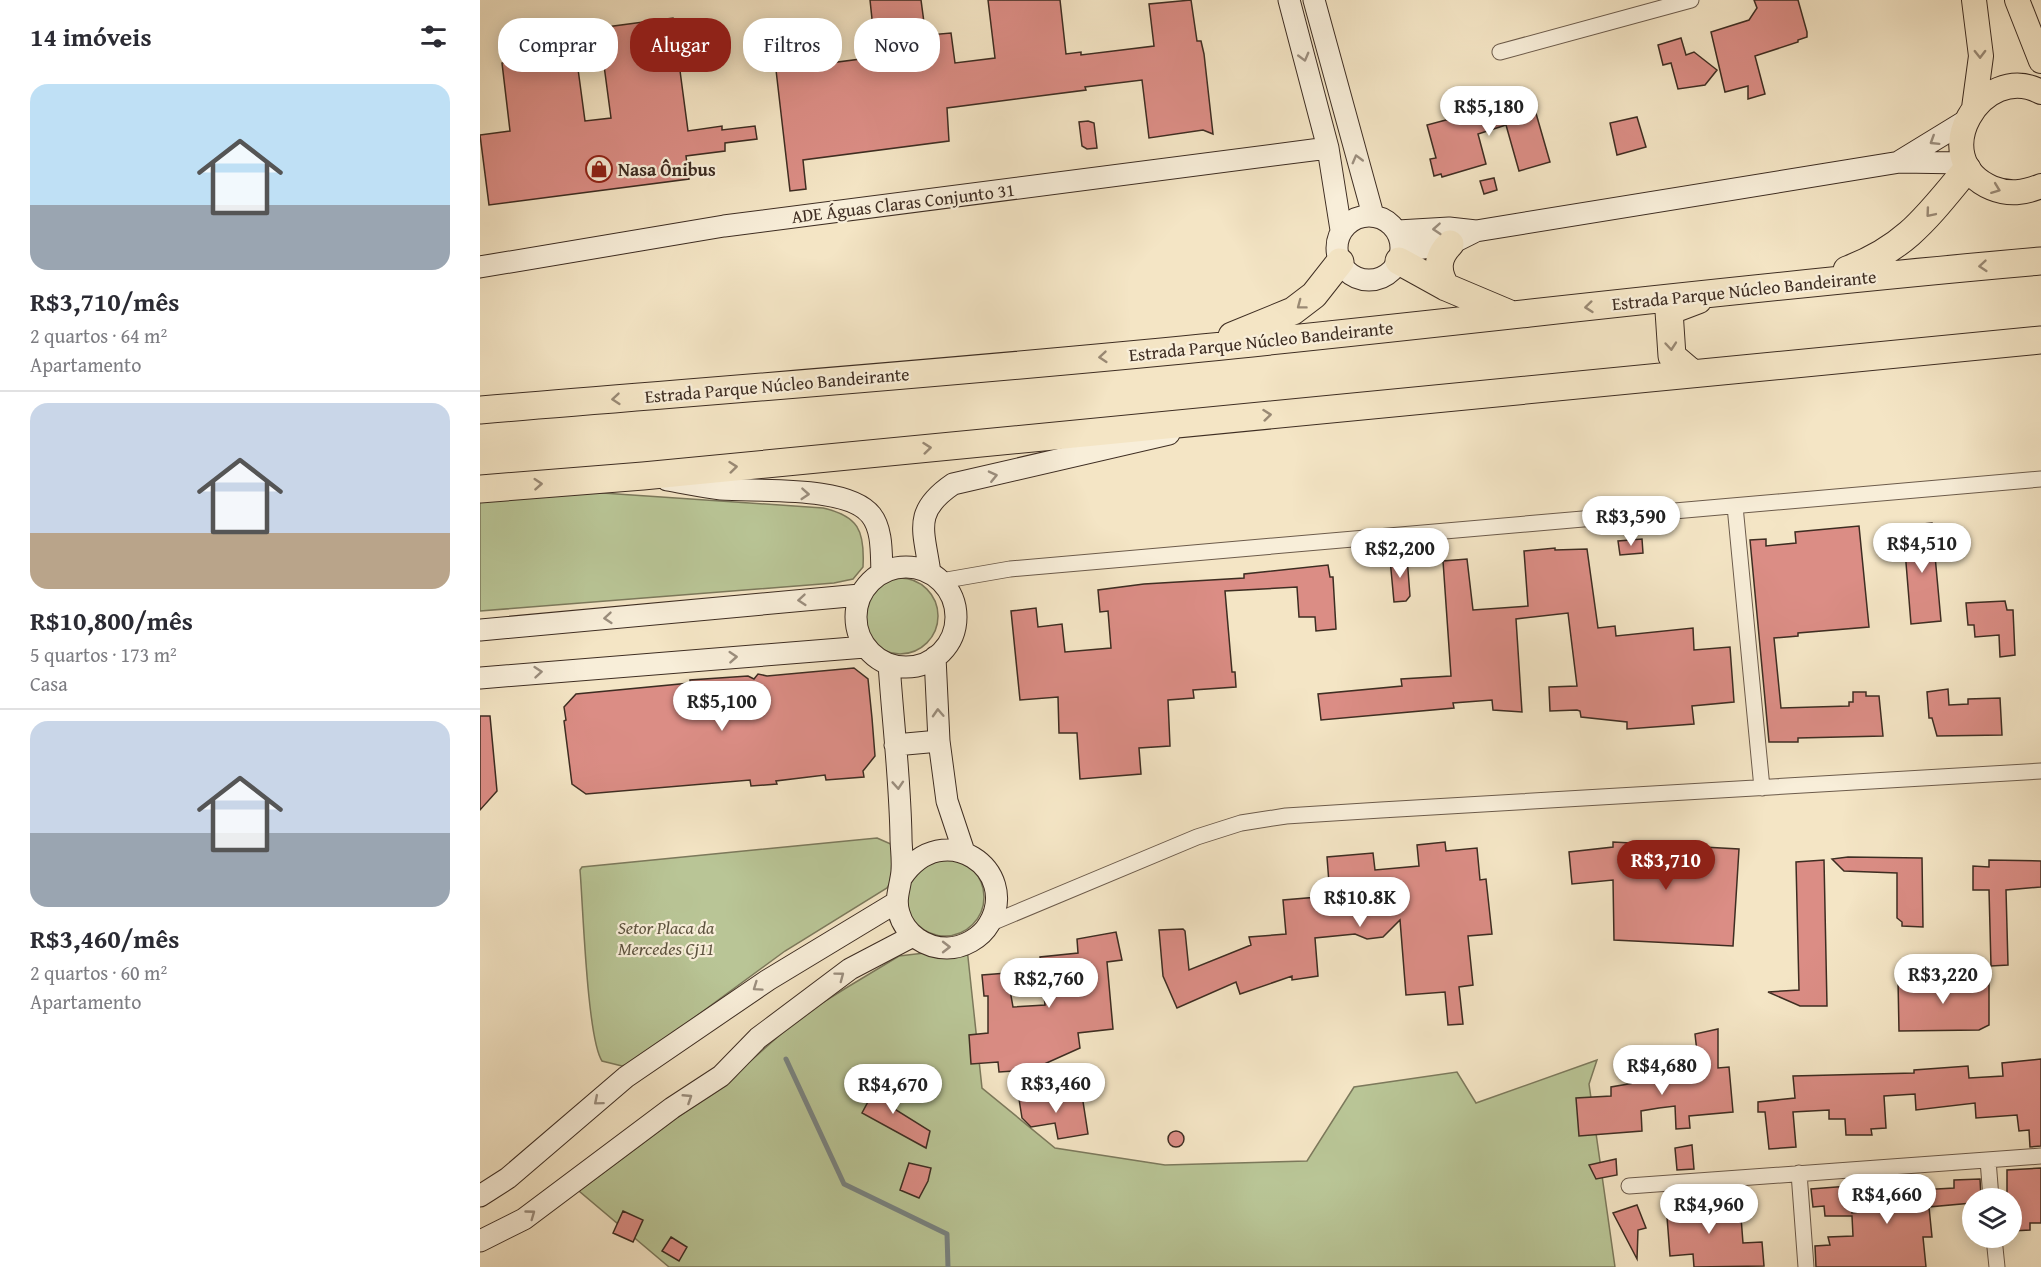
<!DOCTYPE html>
<html lang="pt">
<meta charset="utf-8">
<style>
body{margin:0;font-family:"Gentium Book Plus",serif;background:#f2f2f3;color:#2b2b33;height:100vh;display:flex;flex-direction:column;font-size:22px;white-space:nowrap}
*{box-sizing:border-box;margin:0}
p{font-size:20px;color:#7c7c81}
.icon{flex:none;width:33px;height:33px;fill:none;stroke:currentColor;stroke-width:2;stroke-linecap:round;stroke-linejoin:round}
.map{position:relative;flex:1;overflow:hidden}
.sheet{display:flex;flex-direction:column;background:#fff;width:480px}
.sheet>*{flex:none}
.top-card{position:absolute;left:18px;top:18px;width:570px;height:54px;display:flex;gap:12px}
.fabs{position:absolute;left:1482px;top:1188px;display:grid;gap:12px}
.fabs a{display:grid;place-items:center;width:60px;height:60px;border-radius:50%;background:#fff;box-shadow:0 3px 15px #0003;font-size:30px}
.price{position:absolute;translate:-50% -51px;padding:0 14px;border-radius:21px;background:#fff;color:#222;font-size:20px;line-height:39px;filter:drop-shadow(0 2px 3px #0008)}
.price::after{content:'';position:absolute;left:50%;top:36px;width:18px;height:14px;margin-left:-9px;background:inherit;clip-path:polygon(0 0,100% 0,50% 100%)}
.price.selected{background:#8f2418;color:#fff}
ul{padding:0;list-style:none}
li{display:grid;align-content:center;gap:12px;height:318px;padding:0 30px}
li+li{border-top:2px solid #e1e1e2}
li span{display:grid;place-items:center;height:186px;border-radius:18px;color:#555}
li>.icon{margin-inline-start:auto}
span .icon{width:108px;height:108px;fill:#fffc;stroke-width:1}
li b{font-size:26px}
h2{display:flex;justify-content:space-between;align-items:center;height:72px;padding:0 30px;font-size:26px}
.chip{padding:0 21px;border-radius:24px;background:#fff;box-shadow:0 3px 15px #0003;font-size:21px;line-height:54px}
.chip.selected{background:#8f2418;color:#fff}
main{display:flex;flex:1;min-height:0}
.map>svg:first-child{display:block}
.green{fill:#b9c596;stroke:#7c795c;stroke-width:1.5}
.lines{fill:none;stroke-linecap:round;stroke-linejoin:round}
.stream{stroke:#798380;stroke-width:5}
.building{fill:#db8d85;stroke:#3e2d22;stroke-width:1.5}
.street-casing{stroke:#6c5b4b;stroke-width:17}
.secondary-casing{stroke:#3e2d22;stroke-width:23}
.primary-casing{stroke:#3e2d22;stroke-width:26}
.highway-casing{stroke:#3e2d22;stroke-width:29}
.street{stroke:#f8eed9;stroke-width:15}
.secondary{stroke:#f8eed9;stroke-width:21}
.primary{stroke:#f4e5c5;stroke-width:24}
.highway{stroke:#f4e5c5;stroke-width:27}
.oneway{stroke:#998974}
.oneway2{stroke:#9b8e7e}
.labels{text-anchor:middle;dominant-baseline:central;stroke-width:4.5;stroke-linejoin:round;paint-order:stroke}
.poi-label{font-size:18px;font-weight:bold;fill:#3e2d22;stroke:#f8eed9;text-anchor:start}
.street-label{font-size:18px;fill:#3e2d22;stroke:#f8eed9}
.park-label{font-size:18px;font-style:italic;fill:#5d533f;stroke:#f8eed9}
</style>
<main>
<section class="sheet">
<h2>14 imóveis<svg class="icon" aria-label="filters" viewBox="0 0 24 24"><path d="M4 7h16M4 17h16"/><circle cx="9" cy="7" r="2"/><circle cx="15" cy="17" r="2"/></svg></h2>
<ul>
<li><span style="background:linear-gradient(#bfe0f5 65%,#9aa5b1 0)"><svg class="icon" aria-label="home" viewBox="0 0 24 24"><path d="M3 11l9-7 9 7M6 9v11h12V9"/></svg></span><div><b>R$3,710/mês</b><p>2 quartos · 64 m²</p><p>Apartamento</p></div></li>
<li><span style="background:linear-gradient(#c9d6e8 70%,#b9a48a 0)"><svg class="icon" aria-label="home" viewBox="0 0 24 24"><path d="M3 11l9-7 9 7M6 9v11h12V9"/></svg></span><div><b>R$10,800/mês</b><p>5 quartos · 173 m²</p><p>Casa</p></div></li>
<li><span style="background:linear-gradient(#c9d6e8 60%,#9aa5b1 0)"><svg class="icon" aria-label="home" viewBox="0 0 24 24"><path d="M3 11l9-7 9 7M6 9v11h12V9"/></svg></span><div><b>R$3,460/mês</b><p>2 quartos · 60 m²</p><p>Apartamento</p></div></li>
</ul>
</section>
<div class="map">
<svg width="1561" height="1267" viewBox="0 0 1561 1267">
<rect width="100%" height="100%" fill="#f4e5c5"/>
<filter id="stains"><feTurbulence type="fractalNoise" baseFrequency=".00333" numOctaves="4"/><feColorMatrix values="0 0 0 0 .2 0 0 0 0 .09 0 0 0 0 .02 0 0 0 .5 -.17"/></filter>
<radialGradient id="worn" r=".72"><stop offset=".6" stop-color="#630" stop-opacity="0"/><stop offset="1" stop-color="#630" stop-opacity=".3"/></radialGradient>
<path class="green" d="M 108,492 L 343,508 C 378,516 385,530 383,567 L 373,579 L 354,583 L 0,611 L 0,502 Z
M382 616a38 38 0 1 1 76 0a38 38 0 1 1-76 0Z
M 397,838 L 413,845 L 414,877 L 407,888 L 305,951 L 154,1062 L 142,1066 L 122,1061 C 107,1038 103,905 100,870 L 102,867 Z
M426 897a39 39 0 1 1 78 0a39 39 0 1 1-78 0Z
M 487,948 L 502,1088 L 575,1148 L 685,1165 L 827,1161 L 874,1087 L 977,1072 L 996,1103 L 1117,1060 L 1109,1084 L 1135,1267 L 189,1267 L 99,1191 L 257,1073 L 321,1016 L 366,988 L 419,956 Z"/>
<g class="lines">
<path class="stream" d="M 306,1059 L 364,1184 L 467,1234 L 468,1267"/>
</g>
<path class="building" d="M 390,0 L 441,0 L 445,30 L 448,29 L 449,35 L 471,33 L 475,63 L 515,58 L 508,0 L 580,0 L 586,54 L 601,52 L 601,55 L 674,46 L 669,4 L 711,0 L 717,41 L 721,41 L 724,54 L 733,134 L 723,130 L 669,138 L 662,80 L 605,87 L 606,90 L 467,108 L 469,141 L 323,160 L 326,189 L 310,191 L 296,70 L 396,57 Z
M 1274,0 L 1318,0 L 1327,32 L 1327,37 L 1318,40 L 1318,42 L 1275,56 L 1285,94 L 1268,99 L 1268,86 L 1245,92 L 1231,32 L 1269,20 L 1277,8 Z
M 193,18 L 208,131 L 242,126 L 242,130 L 275,126 L 277,139 L 245,143 L 245,151 L 206,156 L 209,179 L 9,205 L 0,135 L 30,131 L 22,63 L 27,62 L 23,36 L 66,31 L 70,57 L 96,54 L 105,121 L 131,118 L 119,28 Z
M 1201,38 L 1206,55 L 1214,52 L 1237,70 L 1225,85 L 1198,89 L 1191,63 L 1183,65 L 1178,45 Z
M 1032,89 L 1036,100 L 1051,96 L 1070,162 L 1039,171 L 1026,125 L 998,134 L 1006,164 L 962,177 L 961,174 L 954,176 L 950,159 L 956,158 L 947,125 L 981,116 L 982,121 L 1018,111 L 1013,95 Z
M 1157,117 L 1166,147 L 1137,155 L 1130,123 Z
M 608,121 L 614,123 L 617,148 L 607,149 L 602,146 L 599,122 Z
M 1014,178 L 1017,190 L 1004,194 L 1000,181 Z
M 1452,523 L 1461,621 L 1431,624 L 1423,526 Z
M 1379,526 L 1389,627 L 1318,633 L 1318,636 L 1294,638 L 1301,708 L 1369,706 L 1369,702 L 1373,702 L 1373,692 L 1386,692 L 1386,696 L 1399,696 L 1403,736 L 1318,738 L 1318,742 L 1289,742 L 1270,540 L 1286,539 L 1286,546 L 1316,543 L 1315,532 Z
M 1162,539 L 1163,553 L 1140,555 L 1138,541 Z
M 1075,548 L 1075,550 L 1107,549 L 1118,628 L 1135,626 L 1136,636 L 1213,628 L 1214,650 L 1250,647 L 1254,702 L 1212,706 L 1214,724 L 1147,729 L 1147,722 L 1101,717 L 1100,711 L 1097,710 L 1070,711 L 1069,687 L 1097,686 L 1088,613 L 1036,619 L 1042,712 L 1013,710 L 1012,700 L 973,703 L 974,708 L 841,720 L 838,694 L 922,686 L 921,679 L 971,676 L 963,561 L 987,559 L 993,610 L 1048,606 L 1044,551 Z
M 927,557 L 930,596 L 926,601 L 914,602 L 910,559 Z
M 848,565 L 850,577 L 853,577 L 856,629 L 836,631 L 835,617 L 819,617 L 817,587 L 745,591 L 752,672 L 755,672 L 756,687 L 713,690 L 714,698 L 688,700 L 690,746 L 659,748 L 661,774 L 600,779 L 597,733 L 579,733 L 578,697 L 540,700 L 531,611 L 556,608 L 558,627 L 582,624 L 585,652 L 631,648 L 628,611 L 620,612 L 618,590 L 664,584 L 764,578 L 764,574 Z
M 1525,601 L 1527,610 L 1533,610 L 1535,655 L 1520,657 L 1519,635 L 1495,637 L 1494,625 L 1488,625 L 1486,603 Z
M 374,668 L 388,679 L 392,718 L 395,756 L 383,771 L 384,777 L 346,780 L 345,775 L 296,781 L 297,784 L 271,786 L 270,780 L 106,794 L 92,784 L 84,721 L 86,720 L 84,707 L 96,694 L 210,683 L 210,680 L 268,676 L 274,679 L 278,674 L 287,676 Z
M 1468,689 L 1469,705 L 1488,704 L 1488,699 L 1520,698 L 1522,735 L 1457,736 L 1452,718 L 1449,718 L 1447,692 Z
M 0,716 L 10,716 L 17,791 L 0,810 Z
M 965,842 L 966,851 L 997,848 L 1000,880 L 1006,879 L 1012,934 L 988,936 L 993,985 L 979,987 L 983,1024 L 968,1025 L 965,992 L 926,995 L 920,920 L 903,937 L 887,939 L 875,934 L 835,938 L 838,976 L 812,980 L 812,976 L 760,994 L 756,982 L 697,1008 L 683,976 L 679,930 L 703,929 L 705,931 L 709,970 L 771,945 L 769,937 L 806,934 L 803,900 L 850,896 L 847,857 L 893,853 L 895,870 L 939,866 L 937,845 Z
M 1133,842 L 1259,849 L 1253,946 L 1134,940 L 1133,880 L 1092,884 L 1089,852 L 1133,847 Z
M 1368,857 L 1442,858 L 1443,927 L 1422,926 L 1422,922 L 1417,918 L 1417,873 L 1364,871 L 1352,859 Z
M 1344,860 L 1347,1006 L 1320,1006 L 1288,992 L 1319,990 L 1316,862 Z
M 1509,860 L 1561,861 L 1561,887 L 1526,890 L 1528,965 L 1511,966 L 1509,890 L 1493,890 L 1493,866 L 1509,867 Z
M 636,932 L 642,960 L 627,962 L 633,1029 L 598,1033 L 600,1048 L 551,1070 L 519,1072 L 518,1062 L 491,1064 L 489,1035 L 508,1033 L 508,996 L 504,996 L 502,975 L 527,973 L 533,1007 L 565,1005 L 560,957 L 598,953 L 597,939 Z
M 1418,980 L 1509,980 L 1509,1025 L 1499,1030 L 1419,1031 Z
M 1238,1029 L 1238,1068 L 1249,1067 L 1253,1112 L 1209,1116 L 1210,1128 L 1196,1129 L 1195,1106 L 1179,1108 L 1161,1111 L 1162,1131 L 1099,1136 L 1096,1098 L 1131,1096 L 1131,1087 L 1178,1079 L 1177,1073 L 1219,1070 L 1215,1034 Z
M 1561,1059 L 1561,1146 L 1550,1147 L 1549,1130 L 1539,1131 L 1537,1115 L 1496,1118 L 1495,1103 L 1436,1110 L 1435,1094 L 1404,1096 L 1406,1128 L 1391,1129 L 1392,1135 L 1366,1135 L 1365,1119 L 1349,1119 L 1349,1110 L 1313,1112 L 1316,1147 L 1289,1149 L 1285,1112 L 1278,1112 L 1278,1102 L 1315,1098 L 1313,1076 L 1434,1073 L 1434,1070 L 1488,1066 L 1489,1078 L 1523,1076 L 1522,1063 Z
M 392,1083 L 416,1089 L 408,1105 L 450,1131 L 446,1148 L 382,1113 L 390,1098 L 386,1095 Z
M 572,1094 L 573,1100 L 602,1095 L 608,1134 L 578,1139 L 575,1123 L 551,1127 L 542,1118 L 539,1099 Z
M688 1139a8 8 0 1 1 16 0a8 8 0 1 1-16 0Z
M 1212,1145 L 1214,1169 L 1197,1170 L 1195,1148 Z
M 1136,1159 L 1137,1175 L 1116,1179 L 1109,1165 Z
M 429,1163 L 451,1168 L 448,1181 L 439,1198 L 420,1190 Z
M 1561,1168 L 1561,1223 L 1550,1223 L 1550,1230 L 1532,1231 L 1532,1198 L 1527,1198 L 1527,1170 Z
M 1438,1178 L 1439,1190 L 1474,1188 L 1474,1180 L 1500,1179 L 1501,1198 L 1492,1198 L 1492,1203 L 1449,1207 L 1452,1237 L 1443,1237 L 1446,1267 L 1336,1267 L 1335,1246 L 1350,1245 L 1348,1237 L 1373,1236 L 1372,1216 L 1345,1216 L 1344,1206 L 1333,1207 L 1331,1189 L 1369,1186 L 1372,1213 L 1418,1209 L 1415,1180 Z
M 1235,1193 L 1236,1219 L 1261,1217 L 1263,1243 L 1282,1242 L 1284,1266 L 1214,1267 L 1213,1254 L 1190,1256 L 1186,1204 L 1209,1202 L 1208,1195 Z
M 1157,1205 L 1166,1228 L 1158,1230 L 1157,1259 L 1133,1213 Z
M 143,1211 L 163,1220 L 153,1242 L 133,1233 Z
M 191,1237 L 207,1247 L 199,1261 L 182,1251 Z"/>
<g class="lines">
<defs>
<path id="street" d="M 1020,52 L 1211,0
M 1255,506 L 1282,788
M 461,581 L 530,569 L 1561,479
M 509,924 L 717,837 L 761,823 L 806,816 L 901,810 L 1561,771
M 1508,1160 L 1511,1198
M 1319,1173 L 1326,1267
M 1149,1186 L 1561,1156
M 1514,1238 L 1517,1267"/>
<path id="secondary" d="M 809,0 L 848,148 L 861,230
M 834,0 L 893,215
M 1420,161 L 1487,120
M857 248a32 32 0 1 1 64 0a32 32 0 1 1-64 0Z
M 918,231 L 969,228 L 996,231
M 922,251 L 970,244 L 996,231 L 1420,162 L 1485,163
M 0,267 L 244,226 L 848,148
M 187,480 C 205,483 223,487 241,489 C 278,492 368,485 391,515 C 403,530 401,555 402,572
M376 617a50 50 0 1 1 100 0a50 50 0 1 1-100 0Z
M 450,573 C 444,530 432,512 473,484 L 689,434
M 0,630 L 380,595
M 455,657 L 459,741 L 467,801 L 484,852
M 409,664 C 413,722 420,779 421,837 C 421,850 424,865 421,878 C 419,891 415,900 419,913 C 425,935 446,948 467,948 C 483,948 501,938 509,924 C 541,870 463,816 422,877
M 0,678 L 385,647
M 415,745 L 459,741
M 0,1196 L 28,1178 L 146,1077 L 288,980 L 417,902
M 0,1241 L 44,1219 L 192,1108 L 241,1076 L 278,1038 L 370,969 L 433,936"/>
<path id="primary" d="M 1537,0 L 1561,61
M 1561,92 C 1502,60 1444,159 1512,188 C 1529,195 1544,193 1561,186
M 1494,108 L 1501,56 L 1494,0"/>
<path id="highway" d="M 919,261 L 966,287 L 1030,314
M 1367,270 C 1426,248 1448,216 1487,169
M 966,287 C 956,271 957,257 970,244
M 752,336 L 813,311 L 834,295 L 860,262
M 1212,373 L 1192,356 L 1189,311 L 1218,300
M 0,410 C 241,390 482,372 722,348 C 1002,320 1281,285 1561,261
M 0,489 L 163,476 L 1561,340"/>
</defs>
<use href="#street" class="street-casing"/>
<use href="#secondary" class="secondary-casing"/>
<use href="#primary" class="primary-casing"/>
<use href="#highway" class="highway-casing"/>
<use href="#street" class="street"/>
<use href="#secondary" class="secondary"/>
<use href="#primary" class="primary"/>
<use href="#highway" class="highway"/>
</g>
<defs><path id="oneway-chevron" d="M-2-3.5L2.5 0L-2 3.5" fill="none" stroke-width="1.6" stroke-linecap="round" stroke-linejoin="round" transform="scale(1.5)"/></defs>
<g class="oneway">
<use href="#oneway-chevron" transform="translate(1500 54) rotate(89)"/>
<use href="#oneway-chevron" transform="translate(1516 189) rotate(21)"/>
<use href="#oneway-chevron" transform="translate(1450 213) rotate(130)"/>
<use href="#oneway-chevron" transform="translate(1503 266) rotate(175)"/>
<use href="#oneway-chevron" transform="translate(821 305) rotate(143)"/>
<use href="#oneway-chevron" transform="translate(1109 307) rotate(174)"/>
<use href="#oneway-chevron" transform="translate(1191 346) rotate(85)"/>
<use href="#oneway-chevron" transform="translate(623 357) rotate(175)"/>
<use href="#oneway-chevron" transform="translate(136 399) rotate(175)"/>
<use href="#oneway-chevron" transform="translate(787 415) rotate(-6)"/>
<use href="#oneway-chevron" transform="translate(447 448) rotate(-6)"/>
<use href="#oneway-chevron" transform="translate(253 467) rotate(-6)"/>
<use href="#oneway-chevron" transform="translate(58 484) rotate(-4)"/>
</g>
<g class="oneway2">
<use href="#oneway-chevron" transform="translate(824 57) rotate(75)"/>
<use href="#oneway-chevron" transform="translate(1454 141) rotate(148)"/>
<use href="#oneway-chevron" transform="translate(877 159) rotate(-105)"/>
<use href="#oneway-chevron" transform="translate(957 229) rotate(176)"/>
<use href="#oneway-chevron" transform="translate(513 476) rotate(-13)"/>
<use href="#oneway-chevron" transform="translate(325 494) rotate(4)"/>
<use href="#oneway-chevron" transform="translate(322 600) rotate(175)"/>
<use href="#oneway-chevron" transform="translate(128 618) rotate(175)"/>
<use href="#oneway-chevron" transform="translate(253 657) rotate(-4)"/>
<use href="#oneway-chevron" transform="translate(58 672) rotate(-5)"/>
<use href="#oneway-chevron" transform="translate(458 713) rotate(-93)"/>
<use href="#oneway-chevron" transform="translate(418 785) rotate(86)"/>
<use href="#oneway-chevron" transform="translate(466 947)"/>
<use href="#oneway-chevron" transform="translate(360 976) rotate(-37)"/>
<use href="#oneway-chevron" transform="translate(277 987) rotate(145)"/>
<use href="#oneway-chevron" transform="translate(208 1098) rotate(-33)"/>
<use href="#oneway-chevron" transform="translate(118 1101) rotate(140)"/>
<use href="#oneway-chevron" transform="translate(51 1214) rotate(-36)"/>
</g>
<defs>
<symbol id="shop-ring" viewBox="-11 -11 22 22"><circle r="9.5" fill="#f8eed9" stroke="#8f2418" stroke-width="1.5"/><path d="M-5-2.5h2.3a2.7 3.5 0 0 1 5.4 0H5L5.5 6h-11ZM-1.5-2.5h3a1.5 2.3 0 0 0-3 0Z" fill="#8f2418"/></symbol>
</defs>
<g fill-rule="evenodd">
<use href="#shop-ring" x="104" y="154" width="30" height="30"/>
</g>
<g class="labels">
<g class="poi-label">
<text x="138" y="169">Nasa Ônibus</text>
</g>
<g class="street-label">
<text transform="translate(423 203) rotate(-7)">ADE Águas Claras Conjunto 31</text>
<text transform="translate(1264 290) rotate(-6)">Estrada Parque Núcleo Bandeirante</text>
<text transform="translate(781 341) rotate(-6)">Estrada Parque Núcleo Bandeirante</text>
<text transform="translate(297 385) rotate(-5)">Estrada Parque Núcleo Bandeirante</text>
</g>
<g class="park-label">
<text x="186" y="927">Setor Placa da<tspan x="186" dy="21">Mercedes Cj11</tspan></text>
</g>
</g>
<rect width="100%" height="100%" filter="url(#stains)"/>
<rect width="100%" height="100%" fill="url(#worn)"/>
</svg>
<div class="fabs">
<a><svg class="icon" aria-label="layers" viewBox="0 0 24 24"><path d="M12 4l9 5-9 5-9-5zM3 14l9 5 9-5"/></svg></a>
</div>
<b class="price" style="left:1009px;top:137px">R$5,180</b>
<b class="price" style="left:1151px;top:547px">R$3,590</b>
<b class="price" style="left:1442px;top:574px">R$4,510</b>
<b class="price" style="left:920px;top:579px">R$2,200</b>
<b class="price" style="left:242px;top:732px">R$5,100</b>
<b class="price selected" style="left:1186px;top:891px">R$3,710</b>
<b class="price" style="left:880px;top:928px">R$10.8K</b>
<b class="price" style="left:1463px;top:1005px">R$3,220</b>
<b class="price" style="left:569px;top:1009px">R$2,760</b>
<b class="price" style="left:1182px;top:1096px">R$4,680</b>
<b class="price" style="left:576px;top:1114px">R$3,460</b>
<b class="price" style="left:413px;top:1115px">R$4,670</b>
<b class="price" style="left:1407px;top:1225px">R$4,660</b>
<b class="price" style="left:1229px;top:1235px">R$4,960</b>
<div class="top-card">
<a class="chip">Comprar</a>
<a class="chip selected">Alugar</a>
<a class="chip">Filtros</a>
<a class="chip">Novo</a>
</div>
</div>
</main>
